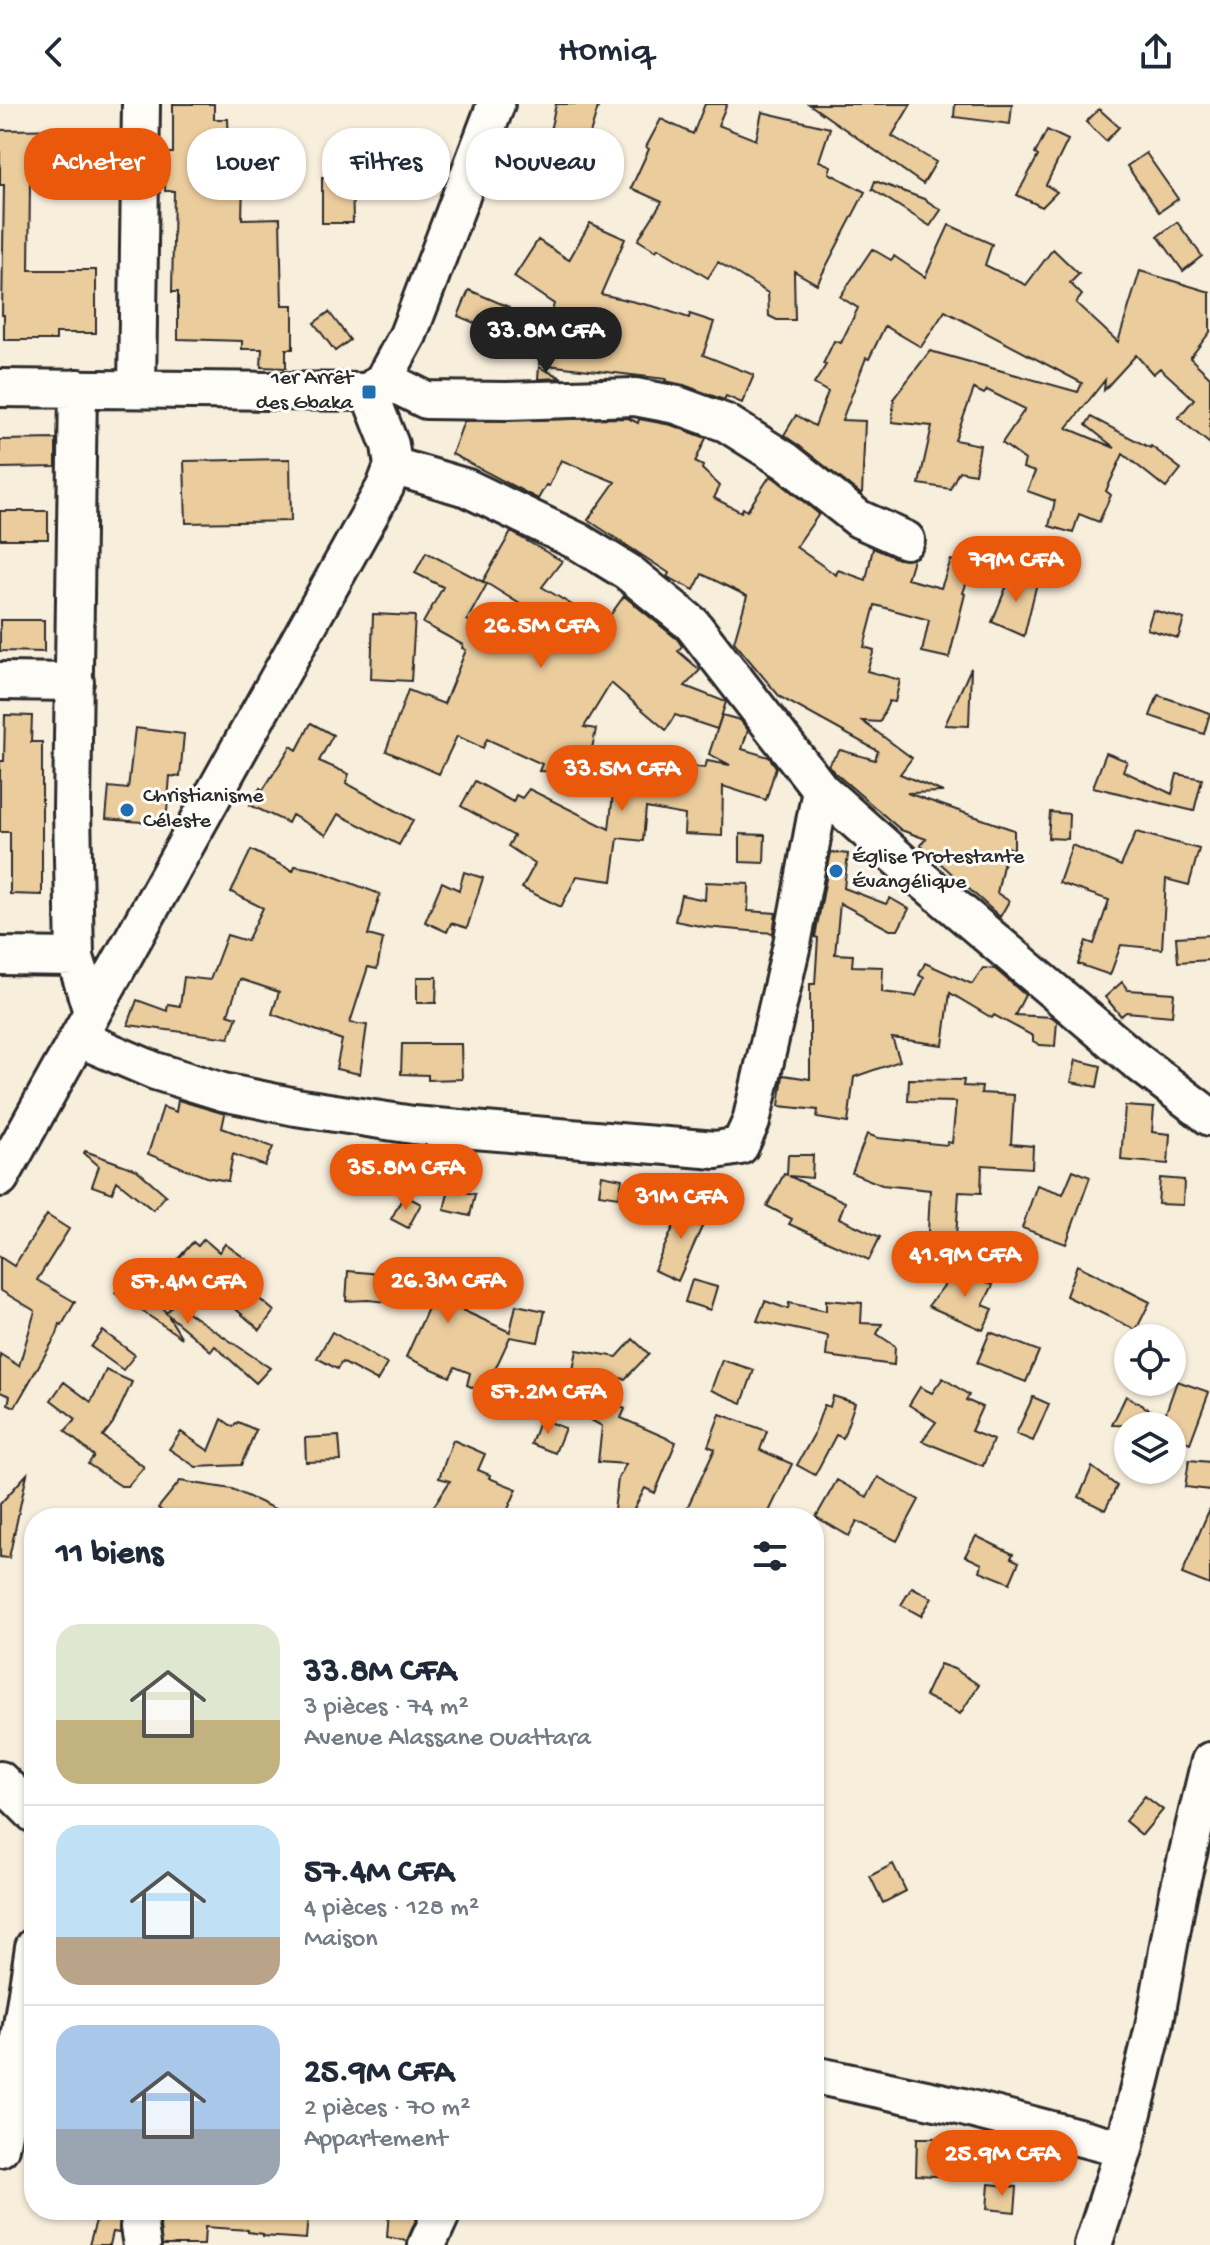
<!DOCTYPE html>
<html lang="fr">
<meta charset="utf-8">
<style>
body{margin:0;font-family:"Gochi Hand",sans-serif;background:#f6f6f7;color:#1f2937;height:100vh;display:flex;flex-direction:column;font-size:30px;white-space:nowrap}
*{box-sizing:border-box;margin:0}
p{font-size:26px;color:#747a83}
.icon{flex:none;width:44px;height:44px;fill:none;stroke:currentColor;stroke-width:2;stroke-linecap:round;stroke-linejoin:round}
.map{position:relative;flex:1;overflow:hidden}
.details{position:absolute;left:24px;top:1404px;width:800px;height:712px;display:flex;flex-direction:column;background:#fff;border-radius:32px;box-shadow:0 2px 6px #0004}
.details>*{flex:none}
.banner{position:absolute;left:24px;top:24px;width:800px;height:72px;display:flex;gap:16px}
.fabs{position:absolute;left:1114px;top:1220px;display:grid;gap:16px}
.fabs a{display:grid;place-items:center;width:72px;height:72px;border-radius:50%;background:#fff;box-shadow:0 2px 6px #0004;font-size:40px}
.price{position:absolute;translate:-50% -68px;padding:0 18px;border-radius:28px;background:#ea580c;color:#fff;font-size:26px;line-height:52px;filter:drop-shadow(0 2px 4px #0008)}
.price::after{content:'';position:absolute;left:50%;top:48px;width:24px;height:18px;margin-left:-12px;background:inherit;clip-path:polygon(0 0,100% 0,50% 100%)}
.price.on{background:#222;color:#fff}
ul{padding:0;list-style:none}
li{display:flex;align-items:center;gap:24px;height:200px;padding:0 32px}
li+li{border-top:2px solid #e0e1e3}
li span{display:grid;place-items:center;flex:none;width:224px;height:160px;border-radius:24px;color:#555}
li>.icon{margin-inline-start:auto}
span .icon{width:96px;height:96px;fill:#fffc;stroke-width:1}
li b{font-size:34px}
h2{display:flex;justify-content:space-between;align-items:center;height:96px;padding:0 32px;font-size:34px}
.tag{padding:0 28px;border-radius:32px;background:#fff;box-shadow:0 2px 6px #0004;font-size:28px;line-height:72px}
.tag.on{background:#ea580c;color:#fff}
header{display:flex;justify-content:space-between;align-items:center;height:104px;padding:0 32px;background:#fff;font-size:36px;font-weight:600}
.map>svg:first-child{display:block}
.building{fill:#ebcc9d;stroke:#2b2b2b;stroke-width:2}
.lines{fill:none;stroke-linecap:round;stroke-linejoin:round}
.minor-casing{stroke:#2b2b2b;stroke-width:42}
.minor{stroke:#fdfcf7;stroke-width:36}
.poi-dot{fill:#1f6fb2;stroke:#fdfcf7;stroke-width:3}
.labels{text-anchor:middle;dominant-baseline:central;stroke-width:6;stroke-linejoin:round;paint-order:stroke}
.poi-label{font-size:22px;fill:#2b2b2b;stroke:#fdfcf7;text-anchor:start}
</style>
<header><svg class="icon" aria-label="back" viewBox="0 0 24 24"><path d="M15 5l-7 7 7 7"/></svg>Homiq<svg class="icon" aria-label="share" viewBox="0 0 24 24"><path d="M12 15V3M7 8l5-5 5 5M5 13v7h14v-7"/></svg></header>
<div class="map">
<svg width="1210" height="2141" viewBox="0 0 1210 2141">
<rect width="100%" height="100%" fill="#f8eedc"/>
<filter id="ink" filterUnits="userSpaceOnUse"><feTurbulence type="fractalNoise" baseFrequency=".0125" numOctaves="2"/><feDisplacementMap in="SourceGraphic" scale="16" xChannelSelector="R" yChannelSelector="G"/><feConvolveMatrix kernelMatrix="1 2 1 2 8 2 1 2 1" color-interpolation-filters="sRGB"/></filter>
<g filter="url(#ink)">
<path class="building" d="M 173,0 L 214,0 L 214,15 L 228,15 L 229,39 L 244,39 L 242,115 L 280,114 L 282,201 L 293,201 L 293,245 L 286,245 L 286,264 L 261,263 L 262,245 L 242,245 L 242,237 L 178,235 L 178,188 L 172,188 L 174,87 L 165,87 L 166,49 L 173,49 Z
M 556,0 L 599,0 L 584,50 L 597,54 L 589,80 L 561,72 L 522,73 L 521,36 L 548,36 Z
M 705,0 L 727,0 L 718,21 L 756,36 L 762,8 L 830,24 L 819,57 L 831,62 L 829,69 L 865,88 L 817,180 L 794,167 L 795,216 L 777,216 L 769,212 L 768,189 L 718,158 L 708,174 L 658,144 L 656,147 L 638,136 L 662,98 L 631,84 L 649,45 L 646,43 L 661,15 L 693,30 Z
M 809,0 L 911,0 L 892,32 L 936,58 L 923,80 Z
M 955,0 L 1012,0 L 1010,20 L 954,13 Z
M 1099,5 L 1119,23 L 1106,37 L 1086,18 Z
M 98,25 L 99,77 L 30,78 L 29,166 L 96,166 L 96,229 L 56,229 L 56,236 L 4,236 L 4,211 L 2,211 L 4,81 L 0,81 L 0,26 Z
M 1047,26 L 1068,36 L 1046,81 L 1057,88 L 1042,103 L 1017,91 L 1038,52 L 1035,50 Z
M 1146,49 L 1178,95 L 1159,108 L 1127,62 Z
M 322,73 L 352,73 L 353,119 L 322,119 Z
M 875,77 L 924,95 L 941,106 L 930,122 L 872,85 Z
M 1177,118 L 1202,152 L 1183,167 L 1158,132 Z
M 590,119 L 625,135 L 601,190 L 656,203 L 689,214 L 690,210 L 714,218 L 703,251 L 754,271 L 742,299 L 726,292 L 724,296 L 684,281 L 665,277 L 666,275 L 539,260 L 539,249 L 554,200 L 514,173 L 538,136 L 569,156 Z
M 949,121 L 992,140 L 985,161 L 1026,181 L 1053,145 L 1079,170 L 1070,179 L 1082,191 L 1076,199 L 1118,238 L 1140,167 L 1210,188 L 1210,228 L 1190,254 L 1210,273 L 1210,340 L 1178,314 L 1194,295 L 1160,264 L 1153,270 L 1136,251 L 1104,286 L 1105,276 L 1067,324 L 1115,344 L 1086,321 L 1091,313 L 1150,344 L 1151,342 L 1181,365 L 1166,384 L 1123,350 L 1106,387 L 1111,391 L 1099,418 L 1079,410 L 1073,429 L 1049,422 L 1055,397 L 1027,387 L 1035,368 L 1023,364 L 1025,356 L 1002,339 L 1025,305 L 987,286 L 984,290 L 974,285 L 955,336 L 980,341 L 975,370 L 959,367 L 950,385 L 919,380 L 932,322 L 892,318 L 894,294 L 930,247 L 1078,288 L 1082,279 L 945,207 L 921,243 L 885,222 L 869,255 L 866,254 L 842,316 L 865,317 L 862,391 L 784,331 L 796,311 L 815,322 L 828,288 L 814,280 L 826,261 L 823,260 L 834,237 L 841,239 L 858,204 L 840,193 L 872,145 L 891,156 L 894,152 L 925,173 Z
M 469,186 L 509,203 L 498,229 L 458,212 Z
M 329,208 L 350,236 L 335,247 L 314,219 Z
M 539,263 L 562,274 L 538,275 Z
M 628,314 L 638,319 L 639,315 L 671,321 L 706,334 L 695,358 L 703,362 L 702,365 L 720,382 L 714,394 L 741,408 L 743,404 L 747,407 L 770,372 L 774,374 L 819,410 L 796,443 L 836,471 L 838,466 L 866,476 L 873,444 L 898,455 L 913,455 L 907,475 L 941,484 L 951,456 L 972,463 L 963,489 L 965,490 L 949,554 L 922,548 L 929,516 L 875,501 L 864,543 L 874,546 L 867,567 L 900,576 L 895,598 L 889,597 L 880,618 L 862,617 L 912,654 L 900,670 L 943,688 L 907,689 L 1014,726 L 1014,746 L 1007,743 L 997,789 L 1009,797 L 1000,813 L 920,741 L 926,735 L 901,726 L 834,668 L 828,661 L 840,646 L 875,656 L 878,647 L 780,593 L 734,538 L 747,492 L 702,470 L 694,486 L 667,473 L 669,469 L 588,416 L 615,378 L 561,356 L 549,382 L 546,381 L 538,395 L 452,350 L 464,317 Z
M 56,335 L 56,363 L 0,364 L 0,336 Z
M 290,355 L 291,417 L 186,419 L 184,357 Z
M 0,407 L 48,407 L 48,435 L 0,435 Z
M 511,428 L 562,457 L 542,483 L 604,520 L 624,492 L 677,535 L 682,542 L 678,547 L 700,566 L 685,582 L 726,598 L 717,625 L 675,611 L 666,626 L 611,579 L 584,623 L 596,625 L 587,669 L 539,667 L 542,660 L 487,635 L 483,644 L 457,632 L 439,670 L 386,647 L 408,586 L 444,600 L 466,546 L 462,544 L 463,541 L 423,519 L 443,483 L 415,469 L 426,448 L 487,480 L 467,516 L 507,537 L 528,505 L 483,477 Z
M 1012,469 L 1038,475 L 1024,532 L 992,518 Z
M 1153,506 L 1184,515 L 1178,534 L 1147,525 Z
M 373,510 L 415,512 L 411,577 L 371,575 Z
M 0,516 L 44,516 L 44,548 L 0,547 Z
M 971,564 L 969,622 L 945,621 Z
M 1158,591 L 1210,609 L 1204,630 L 1150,612 Z
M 5,611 L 32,612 L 31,638 L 42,638 L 42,791 L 10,790 L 10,728 L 0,728 L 0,657 L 4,657 Z
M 722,611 L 740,616 L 748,626 L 742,645 L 769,653 L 776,663 L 766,696 L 723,682 L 722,732 L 684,730 L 685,711 L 646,704 L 643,737 L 618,734 L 612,777 L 577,772 L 561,803 L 522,784 L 535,760 L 508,742 L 514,732 L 461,702 L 475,677 L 513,698 L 516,691 L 522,694 L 529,685 L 609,725 L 614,681 L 630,682 L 633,657 L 705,664 L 707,657 L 730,661 L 709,650 Z
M 311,619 L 333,631 L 319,657 L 349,670 L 346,679 L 413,716 L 399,741 L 338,710 L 326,731 L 292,711 L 288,719 L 250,701 L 260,684 L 263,686 L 291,642 L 297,646 Z
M 135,624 L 184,630 L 180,673 L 170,672 L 166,720 L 106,715 L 109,683 L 128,685 Z
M 1106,649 L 1127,657 L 1123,667 L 1172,690 L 1177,670 L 1202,675 L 1194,707 L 1093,683 Z
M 1050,708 L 1069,710 L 1068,735 L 1048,734 Z
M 1136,728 L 1199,745 L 1189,781 L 1166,775 L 1162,845 L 1121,841 L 1110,871 L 1078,860 L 1086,837 L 1094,840 L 1109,796 L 1059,779 L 1072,741 L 1121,762 Z
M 740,730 L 765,731 L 764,759 L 740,758 Z
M 251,746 L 293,767 L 295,762 L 317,766 L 380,790 L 368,831 L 383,835 L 377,865 L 368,863 L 350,919 L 367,921 L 360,970 L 336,965 L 342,936 L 272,910 L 279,888 L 240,875 L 228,910 L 237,913 L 229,934 L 128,921 L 137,896 L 167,907 L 168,900 L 180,902 L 184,873 L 210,876 L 227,831 L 247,837 L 263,804 L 231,788 Z
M 831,748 L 848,750 L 844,784 L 886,800 L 890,794 L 909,805 L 898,826 L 890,826 L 840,799 L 835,850 L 853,851 L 852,862 L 883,863 L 882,888 L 916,892 L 924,874 L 919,871 L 925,859 L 972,880 L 983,864 L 995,865 L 1025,891 L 1015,911 L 1052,913 L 1057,917 L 1055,942 L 1040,941 L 1033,937 L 1033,932 L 994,911 L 992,914 L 950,889 L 943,941 L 892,934 L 900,957 L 854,973 L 848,1019 L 817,1014 L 818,1006 L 779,1002 L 783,971 L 810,975 L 810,880 L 815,880 L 818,834 L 815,833 Z
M 464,768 L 483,774 L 467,824 L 451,819 L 447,828 L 425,818 L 442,778 L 459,786 Z
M 706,778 L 749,780 L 748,807 L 776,809 L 773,829 L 705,823 L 675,817 L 681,791 L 705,796 Z
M 1210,831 L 1210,856 L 1178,858 L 1176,833 Z
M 417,873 L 437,873 L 436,899 L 417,899 Z
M 1122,878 L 1128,886 L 1174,889 L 1172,912 L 1126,908 L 1121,912 L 1105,893 Z
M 402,940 L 461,940 L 462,975 L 428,976 L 428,971 L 401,970 Z
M 1076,956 L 1101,962 L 1097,983 L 1071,978 Z
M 909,975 L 964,976 L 963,982 L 982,983 L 981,989 L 1014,991 L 1011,1040 L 1033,1042 L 1032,1064 L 982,1061 L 981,1089 L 959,1088 L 956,1133 L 947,1155 L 927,1148 L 930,1086 L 882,1081 L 852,1069 L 867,1030 L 878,1034 L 947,1041 L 947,1038 L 952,1039 L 956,998 L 908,997 Z
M 178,996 L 225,1010 L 222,1024 L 273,1043 L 265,1062 L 233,1050 L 228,1077 L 206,1073 L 148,1050 L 163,1003 L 176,1008 Z
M 1125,1002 L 1154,1004 L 1152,1028 L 1170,1030 L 1168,1060 L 1121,1056 Z
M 85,1047 L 137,1066 L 166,1091 L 153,1106 L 117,1077 L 112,1089 L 92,1082 L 99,1062 L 84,1049 Z
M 788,1051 L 813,1051 L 812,1074 L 789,1072 L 845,1098 L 839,1114 L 880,1133 L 869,1156 L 789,1120 L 792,1115 L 767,1102 L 784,1070 L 787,1071 Z
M 1073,1066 L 1090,1073 L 1066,1140 L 1022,1124 L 1037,1081 L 1063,1090 Z
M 602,1071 L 622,1075 L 619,1093 L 599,1090 Z
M 1160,1074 L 1184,1076 L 1183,1101 L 1158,1100 Z
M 449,1085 L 475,1090 L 470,1112 L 444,1106 Z
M 404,1091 L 421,1100 L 408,1124 L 391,1115 Z
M 685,1097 L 709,1107 L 678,1177 L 654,1166 Z
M 47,1111 L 69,1125 L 37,1176 L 75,1198 L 62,1221 L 60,1220 L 57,1230 L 15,1303 L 8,1300 L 10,1292 L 0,1288 L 0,1250 L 19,1262 L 35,1207 L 0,1186 L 0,1153 L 14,1162 Z
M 204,1135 L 219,1148 L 225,1140 L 246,1155 L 233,1173 L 274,1207 L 260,1226 L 178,1155 L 193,1138 L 198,1142 Z
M 1077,1161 L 1150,1198 L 1136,1226 L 1066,1192 Z
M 958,1164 L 993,1181 L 983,1201 L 993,1205 L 983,1226 L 928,1202 Z
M 348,1167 L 404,1172 L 404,1177 L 461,1180 L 460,1205 L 510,1228 L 516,1201 L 545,1207 L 538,1238 L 510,1233 L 484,1289 L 467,1281 L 470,1269 L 455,1263 L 450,1273 L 406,1253 L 429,1202 L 368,1196 L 346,1197 Z
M 129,1169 L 157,1187 L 154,1191 L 166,1209 L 174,1199 L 270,1264 L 256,1279 L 215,1242 L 211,1247 L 167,1210 L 182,1234 L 115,1189 Z
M 692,1176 L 717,1183 L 710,1206 L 685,1198 Z
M 826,1196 L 862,1199 L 861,1219 L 882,1220 L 877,1230 L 895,1242 L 894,1261 L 826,1252 L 828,1232 L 757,1217 L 765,1197 L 788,1205 L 789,1199 L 826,1207 Z
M 103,1227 L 135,1251 L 123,1266 L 91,1243 Z
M 332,1228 L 387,1260 L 377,1277 L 342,1258 L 337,1265 L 317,1254 Z
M 990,1228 L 1039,1247 L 1026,1278 L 977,1259 Z
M 633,1235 L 649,1250 L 625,1275 L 573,1266 L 577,1246 L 617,1253 Z
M 722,1256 L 754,1266 L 742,1299 L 711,1286 Z
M 106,1266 L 132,1278 L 113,1319 L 103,1332 L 144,1363 L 128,1382 L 121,1382 L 88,1360 L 94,1352 L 65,1327 L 76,1315 L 51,1296 L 64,1278 L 91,1298 Z
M 943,1274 L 969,1291 L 966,1296 L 982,1303 L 971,1327 L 993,1336 L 983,1362 L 922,1337 L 936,1318 L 909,1301 L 920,1283 L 932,1289 Z
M 1177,1277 L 1209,1288 L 1190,1339 L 1172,1332 L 1172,1322 L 1112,1321 L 1126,1292 L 1164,1314 Z
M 600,1292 L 625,1305 L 621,1314 L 676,1338 L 655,1389 L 645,1384 L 629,1414 L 613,1414 L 618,1375 L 626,1360 L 598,1358 L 602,1322 L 589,1315 Z
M 833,1292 L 855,1299 L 843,1334 L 836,1331 L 815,1371 L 797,1361 L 813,1332 L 824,1301 L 830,1303 Z
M 1033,1293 L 1049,1300 L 1033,1337 L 1016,1330 Z
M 720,1310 L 767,1327 L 760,1346 L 792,1360 L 766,1414 L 709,1414 L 687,1404 L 715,1345 L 708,1342 Z
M 222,1315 L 233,1323 L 238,1318 L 256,1326 L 241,1361 L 196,1363 L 169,1345 L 181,1328 L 209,1347 Z
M 540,1315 L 565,1324 L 555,1349 L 531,1340 Z
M 339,1332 L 341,1357 L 306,1358 L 305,1334 Z
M 453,1336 L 485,1350 L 478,1366 L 490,1371 L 489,1374 L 517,1385 L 504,1414 L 426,1414 L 450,1377 L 439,1374 Z
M 1189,1356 L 1210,1358 L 1210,1386 L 1185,1383 Z
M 1092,1363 L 1117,1382 L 1105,1406 L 1079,1393 Z
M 27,1370 L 9,1454 L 0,1453 L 0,1400 Z
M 878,1373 L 919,1396 L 897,1437 L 857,1417 L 849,1432 L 816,1413 L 837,1376 L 867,1393 Z
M 180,1377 L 232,1385 L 294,1414 L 171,1414 L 158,1404 Z
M 1210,1404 L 1210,1481 L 1182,1470 Z
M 976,1432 L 1013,1450 L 1011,1454 L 1019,1458 L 1010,1479 L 980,1467 L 982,1460 L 965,1452 Z
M 912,1483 L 932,1494 L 921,1512 L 901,1501 Z
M 940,1560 L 954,1565 L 979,1581 L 960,1610 L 925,1592 Z
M 1145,1692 L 1163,1706 L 1142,1731 L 1125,1717 Z
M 893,1760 L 906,1787 L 883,1799 L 870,1772 Z
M 917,2034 L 940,2034 L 939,2045 L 958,2046 L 956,2073 L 916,2071 Z
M 1025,2041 L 1064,2051 L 1059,2074 L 1019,2066 Z
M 989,2080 L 1017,2083 L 1015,2108 L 987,2105 Z
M 99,2106 L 121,2106 L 119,2129 L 113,2128 L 110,2141 L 89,2141 Z
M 162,2106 L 258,2106 L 308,2110 L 306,2135 L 263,2132 L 263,2130 L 248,2128 L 248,2126 L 205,2123 L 204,2141 L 162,2141 L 160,2123 Z
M 389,2106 L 420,2106 L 407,2137 L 387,2133 Z"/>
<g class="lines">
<defs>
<path id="minor" d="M 384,275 L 426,296 L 507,297 L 635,293 L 677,301 L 726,319 L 786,357 L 859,415 L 906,436
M 0,284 L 369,288 L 384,275 L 408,231 L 496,0
M 78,284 L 72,706 L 75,853 L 92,908
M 137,284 L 141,0
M 393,362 L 467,384 L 579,438 L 628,468 L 692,520 L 821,686 L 912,767 L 1134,955 L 1210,1013
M 0,577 L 75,578
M 0,852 L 75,853
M 78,934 L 155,967 L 223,988 L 296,1003 L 413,1021 L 716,1046 L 740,1042 L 751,1018 L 792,840 L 821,686
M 0,1074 L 385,383 L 393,362 L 390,341 L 369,288
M 0,1676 L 34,1710
M 814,1971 L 959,2002 L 1124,2045
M 0,2044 L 14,1974 L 34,1843
M 142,2141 L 139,2123 L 142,2106
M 427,2141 L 443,2106
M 1093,2141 L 1124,2045 L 1154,1923 L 1178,1791 L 1210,1657"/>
</defs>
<use href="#minor" class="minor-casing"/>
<use href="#minor" class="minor"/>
</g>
</g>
<g class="poi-dot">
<rect x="361" y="280" width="16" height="16" rx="4"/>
<circle cx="127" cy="706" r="8"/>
<circle cx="836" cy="767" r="8"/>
</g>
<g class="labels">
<g class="poi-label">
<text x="353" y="275" text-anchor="end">1er Arrêt<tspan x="353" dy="25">des Gbaka</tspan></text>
<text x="143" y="693">Christianisme<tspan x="143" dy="25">Céleste</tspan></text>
<text x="852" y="754">Église Protestante<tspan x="852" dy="25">Évangélique</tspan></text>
</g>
</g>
</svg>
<div class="fabs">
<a><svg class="icon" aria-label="locate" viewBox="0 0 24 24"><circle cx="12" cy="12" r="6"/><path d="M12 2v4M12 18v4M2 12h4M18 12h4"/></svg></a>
<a><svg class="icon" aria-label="layers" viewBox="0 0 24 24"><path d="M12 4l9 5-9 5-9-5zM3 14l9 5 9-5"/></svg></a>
</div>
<b class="price on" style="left:546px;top:271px">33.8M CFA</b>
<b class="price" style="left:1016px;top:500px">79M CFA</b>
<b class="price" style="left:541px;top:566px">26.5M CFA</b>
<b class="price" style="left:622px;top:709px">33.5M CFA</b>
<b class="price" style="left:406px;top:1108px">35.8M CFA</b>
<b class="price" style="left:681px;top:1137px">31M CFA</b>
<b class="price" style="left:965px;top:1195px">41.9M CFA</b>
<b class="price" style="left:448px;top:1221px">26.3M CFA</b>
<b class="price" style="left:188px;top:1222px">57.4M CFA</b>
<b class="price" style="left:548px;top:1332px">57.2M CFA</b>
<b class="price" style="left:1002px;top:2094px">25.9M CFA</b>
<div class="banner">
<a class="tag on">Acheter</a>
<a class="tag">Louer</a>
<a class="tag">Filtres</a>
<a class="tag">Nouveau</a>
</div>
<section class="details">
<h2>11 biens<svg class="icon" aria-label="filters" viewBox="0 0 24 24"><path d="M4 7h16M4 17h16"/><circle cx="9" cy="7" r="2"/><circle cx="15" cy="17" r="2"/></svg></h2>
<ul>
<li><span style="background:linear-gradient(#dfe7d0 60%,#c2b280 0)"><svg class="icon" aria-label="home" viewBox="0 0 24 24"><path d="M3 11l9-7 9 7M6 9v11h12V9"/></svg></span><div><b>33.8M CFA</b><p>3 pièces · 74 m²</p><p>Avenue Alassane Ouattara</p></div></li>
<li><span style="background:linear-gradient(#bfe0f5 70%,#b9a48a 0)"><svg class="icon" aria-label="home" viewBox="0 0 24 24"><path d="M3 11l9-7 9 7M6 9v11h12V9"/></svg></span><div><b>57.4M CFA</b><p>4 pièces · 128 m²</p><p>Maison</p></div></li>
<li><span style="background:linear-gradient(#a9c7e8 65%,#9aa5b1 0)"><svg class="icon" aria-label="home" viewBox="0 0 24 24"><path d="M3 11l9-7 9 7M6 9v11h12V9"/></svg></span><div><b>25.9M CFA</b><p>2 pièces · 70 m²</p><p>Appartement</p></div></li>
</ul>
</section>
</div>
